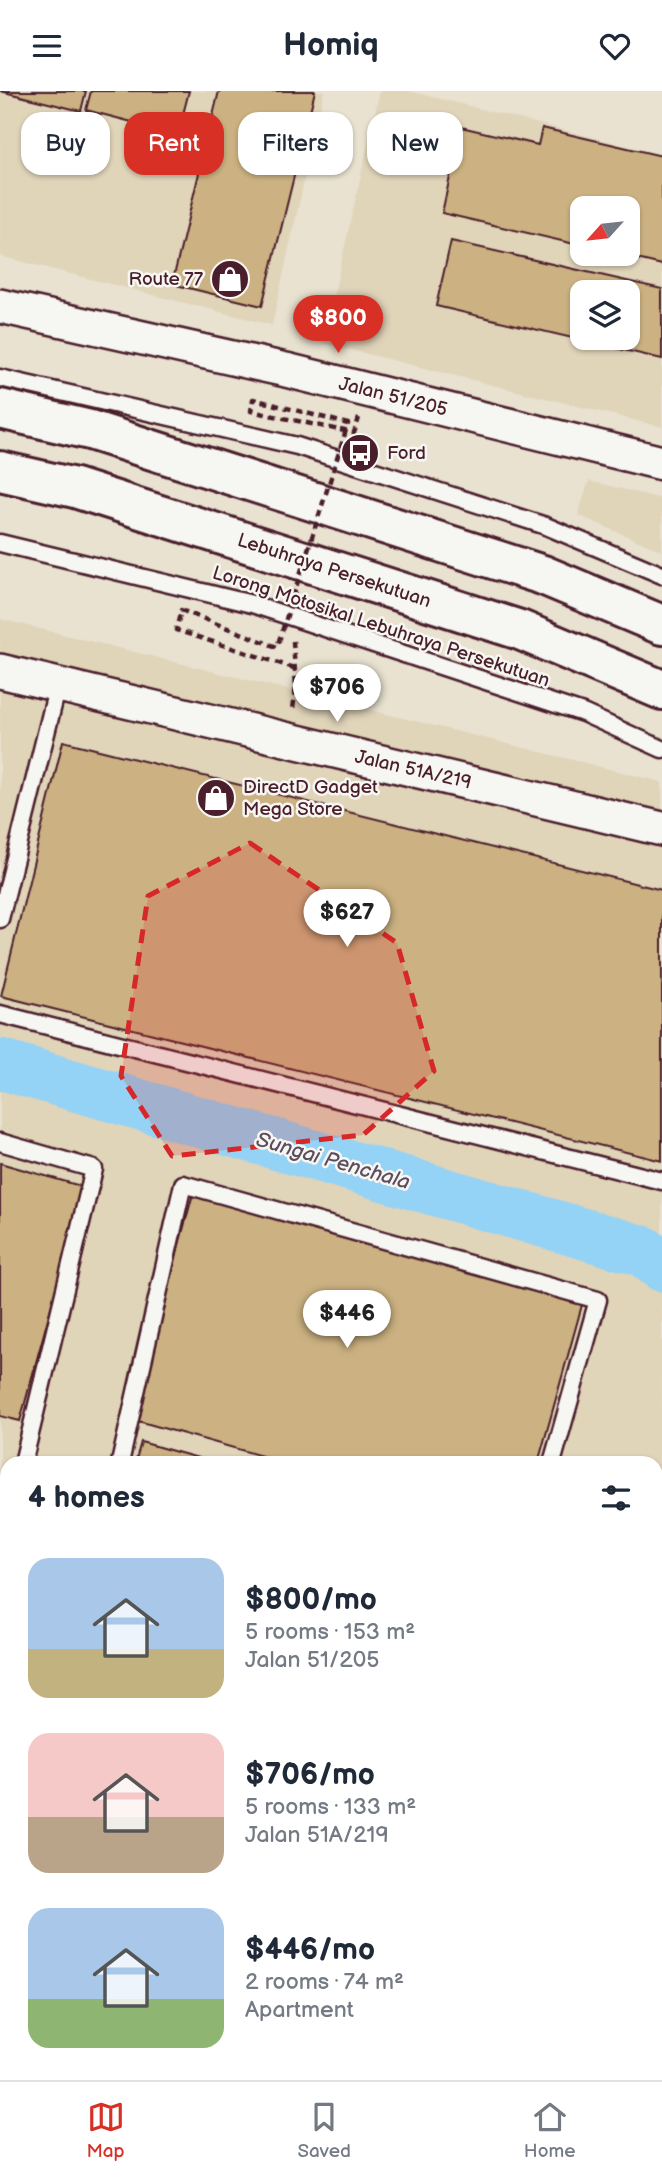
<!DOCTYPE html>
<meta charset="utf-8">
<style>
body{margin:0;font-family:"Balsamiq Sans",sans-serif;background:#f6f6f7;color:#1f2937;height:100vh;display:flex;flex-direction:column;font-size:26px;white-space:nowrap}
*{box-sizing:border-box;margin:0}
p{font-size:23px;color:#747a83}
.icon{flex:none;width:38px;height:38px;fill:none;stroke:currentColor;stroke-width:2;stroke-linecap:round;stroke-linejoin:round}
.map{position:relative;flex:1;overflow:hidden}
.side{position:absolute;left:0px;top:1365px;width:663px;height:625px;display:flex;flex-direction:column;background:#fff;border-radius:21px 21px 0 0;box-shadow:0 2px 5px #0004}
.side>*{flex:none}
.hud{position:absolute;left:21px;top:21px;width:621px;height:63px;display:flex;gap:14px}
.needle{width:46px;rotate:243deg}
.buttons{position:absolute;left:570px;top:105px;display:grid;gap:14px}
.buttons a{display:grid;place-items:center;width:70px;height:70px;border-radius:14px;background:#fff;box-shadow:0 2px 5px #0004;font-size:35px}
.price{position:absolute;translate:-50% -60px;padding:0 16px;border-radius:24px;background:#fff;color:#222;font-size:23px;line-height:46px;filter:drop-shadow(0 2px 4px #0008)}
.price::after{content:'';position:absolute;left:50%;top:42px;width:21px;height:16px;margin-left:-10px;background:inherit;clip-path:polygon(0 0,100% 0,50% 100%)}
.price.current{background:#d93025;color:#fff}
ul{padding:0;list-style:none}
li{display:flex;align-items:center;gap:21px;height:175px;padding:0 28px}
li span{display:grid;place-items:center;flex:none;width:196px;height:140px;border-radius:21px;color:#555}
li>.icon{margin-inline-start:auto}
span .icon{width:84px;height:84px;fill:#fffc;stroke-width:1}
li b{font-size:30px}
h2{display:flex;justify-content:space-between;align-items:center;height:84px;padding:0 28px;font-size:30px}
.pill{padding:0 24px;border-radius:21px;background:#fff;box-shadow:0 2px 5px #0004;font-size:24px;line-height:63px}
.pill.current{background:#d93025;color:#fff}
header{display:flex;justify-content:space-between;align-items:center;height:91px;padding:0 28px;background:#fff;font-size:32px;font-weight:700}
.dock{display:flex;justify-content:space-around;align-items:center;height:98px;border-top:2px solid #e0e1e3;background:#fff;font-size:19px;color:#747a83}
.dock a{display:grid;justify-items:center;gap:4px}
.dock .current{color:#d93025}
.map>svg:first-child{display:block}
.built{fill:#e0d4b9;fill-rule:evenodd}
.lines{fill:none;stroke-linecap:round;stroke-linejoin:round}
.river{stroke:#94d3f5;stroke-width:51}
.building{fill:#ccb282;stroke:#4a1f2b;stroke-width:2;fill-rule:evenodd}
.lane-casing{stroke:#4a1f2b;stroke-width:21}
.street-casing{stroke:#4a1f2b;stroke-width:38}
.secondary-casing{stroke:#4a1f2b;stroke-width:44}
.highway-casing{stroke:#4a1f2b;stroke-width:44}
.path{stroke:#4a1f2b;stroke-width:4.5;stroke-dasharray:7 5;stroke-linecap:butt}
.lane{stroke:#f6f6f2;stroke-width:16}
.street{stroke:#f6f6f2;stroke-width:33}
.secondary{stroke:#f6f6f2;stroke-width:38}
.highway{stroke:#f6f6f2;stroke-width:38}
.path-bridge{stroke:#4a1f2b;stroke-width:4.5;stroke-dasharray:7 5;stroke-linecap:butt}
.marked{fill:#d62828;fill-opacity:0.2;stroke:#d62828;stroke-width:5;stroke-dasharray:14 9;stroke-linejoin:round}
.labels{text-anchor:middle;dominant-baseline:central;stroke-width:5;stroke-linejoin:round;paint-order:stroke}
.poi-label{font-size:19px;fill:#4a1f2b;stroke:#f6f6f2;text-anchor:start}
.street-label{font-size:19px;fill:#4a1f2b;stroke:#f6f6f2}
.water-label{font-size:21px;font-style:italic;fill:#5c4c5e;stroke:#f6f6f2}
</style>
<header><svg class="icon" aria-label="menu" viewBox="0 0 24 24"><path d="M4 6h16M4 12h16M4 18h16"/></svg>Homiq<svg class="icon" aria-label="heart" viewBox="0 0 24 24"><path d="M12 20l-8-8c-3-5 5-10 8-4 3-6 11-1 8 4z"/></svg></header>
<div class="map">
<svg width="662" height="1989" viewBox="0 0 662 1989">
<rect width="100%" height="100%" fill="#e9e2d0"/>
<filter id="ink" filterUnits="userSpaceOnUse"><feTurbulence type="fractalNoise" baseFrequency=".0143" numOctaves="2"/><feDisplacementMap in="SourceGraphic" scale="14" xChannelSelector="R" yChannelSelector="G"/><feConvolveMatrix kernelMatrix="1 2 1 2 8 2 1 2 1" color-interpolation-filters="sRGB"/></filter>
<g filter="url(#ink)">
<path class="built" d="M 0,0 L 324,0 L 272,234 L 0,165 Z
M 380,0 L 409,0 L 662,64 L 662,336 L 323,252 ZM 583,117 L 628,117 L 628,163 L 583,163 ZM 583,201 L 628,201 L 628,247 L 583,247 Z
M 589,390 L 662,408 L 662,460 L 578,424 Z
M 0,528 L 662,691 L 662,1989 L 572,1989 L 563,1983 L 656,1983 L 656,1372 L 7,1372 L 7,1676 L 0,1688 Z
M 7,1800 L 7,1983 L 314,1983 L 310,1989 L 0,1989 L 0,1811 Z"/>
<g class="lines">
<path class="river" d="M 0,973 L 643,1160 L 662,1175"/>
</g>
<path class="building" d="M 0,0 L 86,0 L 81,20 Z
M 91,0 L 189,0 L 178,43 L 86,19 Z
M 219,0 L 315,0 L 262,215 L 172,193 Z
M 461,36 L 538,54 L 542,37 L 662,65 L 662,174 L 616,163 L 628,163 L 628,117 L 583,117 L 583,155 L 442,122 Z
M 451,150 L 662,198 L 662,268 L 436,215 ZM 583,201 L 628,201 L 628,247 L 583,247 Z
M 63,650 L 662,799 L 662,1070 L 1,905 Z
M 0,1072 L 84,1096 L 20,1330 L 0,1325 Z
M 193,1103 L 582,1214 L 538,1372 L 287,1372 L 131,1328 Z
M 141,1351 L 216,1372 L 135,1372 Z
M 662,1496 L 662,1621 L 656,1617 L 656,1504 Z
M 662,1805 L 662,1937 L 656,1933 L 656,1812 Z
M 346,1983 L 403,1983 L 411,1989 L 341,1989 Z"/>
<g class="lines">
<defs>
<path id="lane" d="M 0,287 L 297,355 L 546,435 L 662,484
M 0,452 L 252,513 L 583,622 L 662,658
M 0,828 L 58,594
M 0,923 L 662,1090
M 0,1051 L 94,1078 L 23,1372
M 120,1372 L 183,1093 L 598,1209 L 552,1372
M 0,1455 L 3,1454 L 7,1439
M 656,1469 L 662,1462
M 656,1723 L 662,1728
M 650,1983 L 657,1989"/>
<path id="street" d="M 0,215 L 286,279 L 662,372
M 0,580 L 662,738"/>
<path id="secondary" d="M 0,1589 L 7,1595
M 517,1983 L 525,1989"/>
<path id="highway" d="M 0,318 L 90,339 L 543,484 L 662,534
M 0,380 L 75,397 L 520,539 L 662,599"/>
</defs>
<use href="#lane" class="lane-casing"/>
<use href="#street" class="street-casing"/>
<use href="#secondary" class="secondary-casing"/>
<use href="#highway" class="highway-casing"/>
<path class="path" d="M 340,339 L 354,342 L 359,327
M 293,550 L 296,596 L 293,618"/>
<use href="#lane" class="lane"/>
<use href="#street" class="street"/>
<use href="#secondary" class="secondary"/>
<use href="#highway" class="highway"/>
<path class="path-bridge" d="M 294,577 L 176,539 L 181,519 L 277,556 L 348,333 L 253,308 L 251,320 L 340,339"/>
</g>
</g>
<path class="marked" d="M 250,752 L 397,852 L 434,980 L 363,1044 L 172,1065 L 121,985 L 148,805 Z"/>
<defs>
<symbol id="shop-disc" viewBox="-11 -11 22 22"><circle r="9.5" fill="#4a1f2b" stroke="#f6f6f2"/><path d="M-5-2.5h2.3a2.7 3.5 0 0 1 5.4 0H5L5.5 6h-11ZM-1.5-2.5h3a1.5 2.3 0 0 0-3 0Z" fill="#fff"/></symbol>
<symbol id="bus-disc" viewBox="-11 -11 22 22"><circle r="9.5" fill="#4a1f2b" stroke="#f6f6f2"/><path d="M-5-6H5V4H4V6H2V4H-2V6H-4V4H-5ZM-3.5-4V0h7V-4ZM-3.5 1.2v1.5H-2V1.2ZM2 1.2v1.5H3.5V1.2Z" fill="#fff"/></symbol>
</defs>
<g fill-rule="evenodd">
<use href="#shop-disc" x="208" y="166" width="44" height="44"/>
<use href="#bus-disc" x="338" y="340" width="44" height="44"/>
<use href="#shop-disc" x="194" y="685" width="44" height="44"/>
</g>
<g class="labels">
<g class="poi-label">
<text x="203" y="188" text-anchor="end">Route 77</text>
<text x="387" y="362">Ford</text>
<text x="243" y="696">DirectD Gadget<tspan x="243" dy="22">Mega Store</tspan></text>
</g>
<g class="street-label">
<text transform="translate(393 306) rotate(14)">Jalan 51/205</text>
<text transform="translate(334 480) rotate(18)">Lebuhraya Persekutuan</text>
<text transform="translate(381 536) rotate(18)">Lorong Motosikal Lebuhraya Persekutuan</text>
<text transform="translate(413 679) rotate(13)">Jalan 51A/219</text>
</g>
<g class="water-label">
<text transform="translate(333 1070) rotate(16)">Sungai Penchala</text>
</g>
</g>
</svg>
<div class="buttons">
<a><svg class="needle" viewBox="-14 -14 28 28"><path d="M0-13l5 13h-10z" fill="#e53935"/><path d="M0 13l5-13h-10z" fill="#747a83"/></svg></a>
<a><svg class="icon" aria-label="layers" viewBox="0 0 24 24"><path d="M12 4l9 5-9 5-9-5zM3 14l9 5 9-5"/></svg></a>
</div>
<b class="price current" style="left:338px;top:264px">$800</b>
<b class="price" style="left:337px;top:633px">$706</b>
<b class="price" style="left:347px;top:858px">$627</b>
<b class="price" style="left:347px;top:1259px">$446</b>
<div class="hud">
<a class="pill">Buy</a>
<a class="pill current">Rent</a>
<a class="pill">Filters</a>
<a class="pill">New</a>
</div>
<section class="side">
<h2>4 homes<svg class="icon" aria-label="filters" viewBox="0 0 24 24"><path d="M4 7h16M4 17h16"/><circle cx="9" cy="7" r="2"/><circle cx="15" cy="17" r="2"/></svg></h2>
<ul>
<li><span style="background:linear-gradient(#a9c7e8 65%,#c2b280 0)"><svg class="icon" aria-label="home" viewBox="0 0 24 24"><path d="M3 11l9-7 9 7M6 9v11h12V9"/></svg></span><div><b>$800/mo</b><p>5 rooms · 153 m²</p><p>Jalan 51/205</p></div></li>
<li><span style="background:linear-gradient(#f6c9c9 60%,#b9a48a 0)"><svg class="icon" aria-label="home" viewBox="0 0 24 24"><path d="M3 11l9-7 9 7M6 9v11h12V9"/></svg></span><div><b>$706/mo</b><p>5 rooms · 133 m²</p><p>Jalan 51A/219</p></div></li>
<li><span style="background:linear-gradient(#a9c7e8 65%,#8fb573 0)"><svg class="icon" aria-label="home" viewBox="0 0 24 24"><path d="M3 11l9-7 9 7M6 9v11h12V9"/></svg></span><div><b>$446/mo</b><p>2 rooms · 74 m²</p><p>Apartment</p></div></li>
</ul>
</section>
</div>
<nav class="dock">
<a class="current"><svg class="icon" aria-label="map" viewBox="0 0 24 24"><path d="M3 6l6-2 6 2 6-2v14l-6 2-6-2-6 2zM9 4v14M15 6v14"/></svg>Map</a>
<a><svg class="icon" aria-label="saved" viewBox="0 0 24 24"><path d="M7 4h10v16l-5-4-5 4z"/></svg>Saved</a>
<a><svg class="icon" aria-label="home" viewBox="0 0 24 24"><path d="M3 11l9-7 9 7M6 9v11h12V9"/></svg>Home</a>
</nav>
